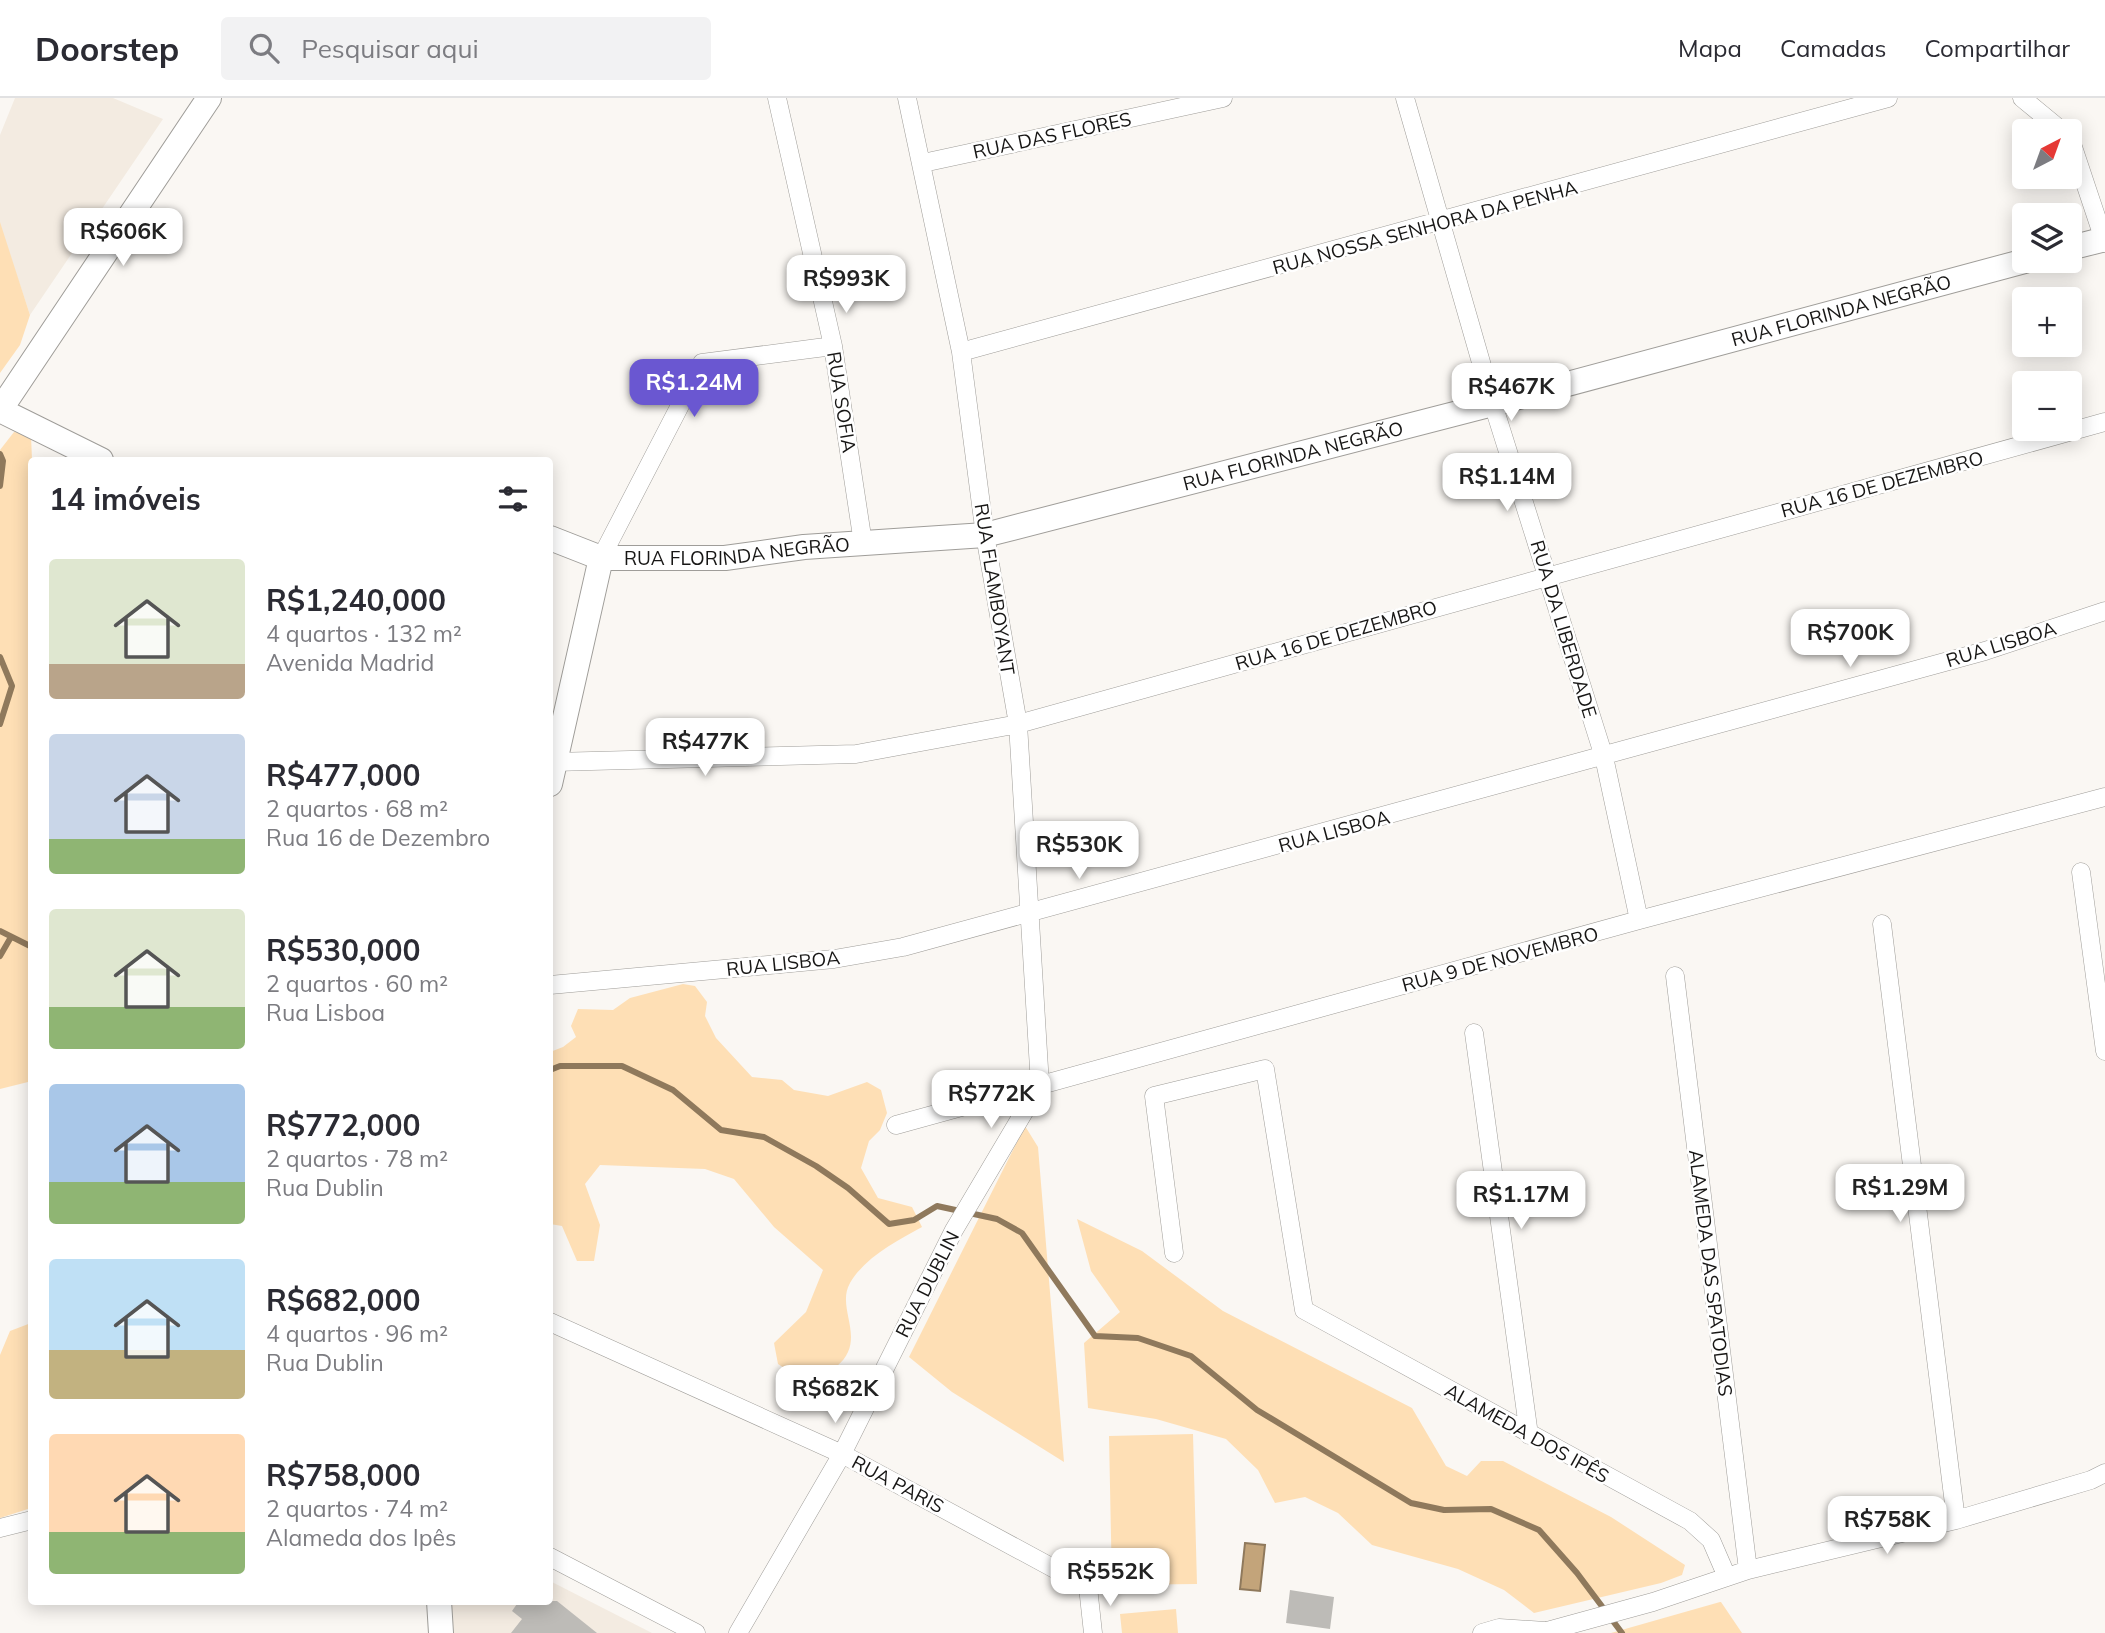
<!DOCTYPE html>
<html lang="pt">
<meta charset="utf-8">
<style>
body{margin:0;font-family:Mulish,sans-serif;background:#f2f2f3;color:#2b2b33;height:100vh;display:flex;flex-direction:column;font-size:26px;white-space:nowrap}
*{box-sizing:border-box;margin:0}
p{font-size:23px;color:#7c7c81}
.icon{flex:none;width:38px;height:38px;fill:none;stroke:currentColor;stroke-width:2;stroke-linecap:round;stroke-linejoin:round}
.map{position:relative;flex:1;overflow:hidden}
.panel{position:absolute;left:28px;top:359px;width:525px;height:1148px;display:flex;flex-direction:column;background:#fff;border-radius:7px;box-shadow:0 4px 18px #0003}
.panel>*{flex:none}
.needle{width:46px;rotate:41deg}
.buttons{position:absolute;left:2012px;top:21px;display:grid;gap:14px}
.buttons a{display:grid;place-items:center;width:70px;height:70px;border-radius:7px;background:#fff;box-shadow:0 4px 18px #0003;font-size:35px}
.price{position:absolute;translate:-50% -60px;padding:0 16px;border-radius:14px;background:#fff;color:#222;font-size:23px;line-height:46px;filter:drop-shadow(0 2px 4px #0008)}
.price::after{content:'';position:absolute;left:50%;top:42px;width:21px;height:16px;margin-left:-10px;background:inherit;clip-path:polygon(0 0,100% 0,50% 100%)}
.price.active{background:#6a57d1;color:#fff}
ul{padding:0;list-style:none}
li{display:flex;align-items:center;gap:21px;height:175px;padding:0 21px}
li span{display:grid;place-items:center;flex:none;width:196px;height:140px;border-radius:7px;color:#555}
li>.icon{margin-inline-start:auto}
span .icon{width:84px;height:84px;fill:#fffc;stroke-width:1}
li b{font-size:30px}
h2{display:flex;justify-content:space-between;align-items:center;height:84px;padding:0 21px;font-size:30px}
header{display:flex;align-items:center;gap:42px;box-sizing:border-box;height:98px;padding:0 35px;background:#fff;border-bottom:2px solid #e1e1e2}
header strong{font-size:33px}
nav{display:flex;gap:38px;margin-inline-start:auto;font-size:24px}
.search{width:490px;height:63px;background:#f2f2f3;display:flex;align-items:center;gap:18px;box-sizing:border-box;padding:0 24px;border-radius:7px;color:#7c7c81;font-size:26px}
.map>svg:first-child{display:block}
.built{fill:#f3ebe1}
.green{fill:#fedfb5}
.water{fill:#c3a47a;stroke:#8f795c;stroke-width:2}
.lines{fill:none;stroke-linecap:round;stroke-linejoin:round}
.stream{stroke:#8f795c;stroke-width:6}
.building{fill:#bdbbb7}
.street-casing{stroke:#9f9d99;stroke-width:19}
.secondary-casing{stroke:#9f9d99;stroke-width:26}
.street{stroke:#fff;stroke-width:18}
.secondary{stroke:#fff;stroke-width:24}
.labels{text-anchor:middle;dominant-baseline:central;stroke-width:5;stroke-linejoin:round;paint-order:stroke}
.street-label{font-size:19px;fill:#171615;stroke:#fff}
</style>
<header>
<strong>Doorstep</strong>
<div class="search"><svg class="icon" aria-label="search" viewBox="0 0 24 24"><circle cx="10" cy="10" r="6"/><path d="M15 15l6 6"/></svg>Pesquisar aqui</div>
<nav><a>Mapa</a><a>Camadas</a><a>Compartilhar</a></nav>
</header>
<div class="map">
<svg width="2105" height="1535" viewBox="0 0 2105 1535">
<rect width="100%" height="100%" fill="#faf7f3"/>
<path class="built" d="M 15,0 L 113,0 L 163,21 L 30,217 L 0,127 L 0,37 Z
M 550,1483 L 652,1535 L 454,1535 L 451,1503 L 550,1503 Z"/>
<path class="green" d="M 0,124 L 30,217 L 20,247 L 0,275 Z
M 14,334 L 31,337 L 32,362 L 32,983 L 0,991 L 0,352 Z
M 683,886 L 695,888 L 707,904 L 705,918 L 716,940 L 752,979 L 782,982 L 794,992 L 828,998 L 867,984 L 881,992 L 887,1015 L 880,1032 L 869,1043 L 861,1070 L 878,1100 L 912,1109 L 922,1129 C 897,1143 865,1159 850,1185 C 835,1211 869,1242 836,1269 C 829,1275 826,1278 817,1278 C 799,1279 793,1276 778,1266 L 774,1245 L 806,1214 L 823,1172 L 774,1129 L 734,1081 L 705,1071 L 600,1067 L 585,1086 L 600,1127 L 594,1163 L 577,1163 L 562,1128 L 550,1126 L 550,954 L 563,949 L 576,939 L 571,928 L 578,911 L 613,912 L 630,900 Z
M 1025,1028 L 1038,1049 L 1064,1364 L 952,1294 L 909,1259 Z
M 1077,1121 L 1142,1153 L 1223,1213 L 1412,1310 L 1446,1368 L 1467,1378 L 1481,1363 L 1503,1363 L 1611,1419 L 1685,1467 L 1682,1477 L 1661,1485 L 1534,1515 L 1504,1492 L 1458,1471 L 1372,1447 L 1338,1415 L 1305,1399 L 1275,1405 L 1258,1372 L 1226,1341 L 1156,1321 L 1088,1310 L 1084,1245 L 1120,1214 L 1091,1173 Z
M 31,1225 L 31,1410 L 0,1420 L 0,1257 L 10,1233 Z
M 1193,1336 L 1197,1486 L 1112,1487 L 1109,1338 Z
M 1721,1504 L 1742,1535 L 1611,1535 L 1720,1504 Z
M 1176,1511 L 1178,1535 L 1122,1535 L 1120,1516 Z"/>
<path class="water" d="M 1245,1445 L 1265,1447 L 1260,1493 L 1240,1491 Z"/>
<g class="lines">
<path class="stream" d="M 0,356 L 3,363 L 0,388
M 0,559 L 12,588 L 0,626
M 0,833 L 32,849
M 0,858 L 11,839
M 550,972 L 560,968 L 622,968 L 673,992 L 721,1032 L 764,1039 L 816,1068 L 848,1090 L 889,1126 L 914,1122 L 937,1108 L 997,1121 L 1022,1135 L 1095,1238 L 1138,1240 L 1191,1258 L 1257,1312 L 1411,1405 L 1444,1412 L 1491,1411 L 1539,1432 L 1577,1475 L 1622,1535"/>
</g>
<path class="building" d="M 1290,1492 L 1334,1499 L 1330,1531 L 1286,1525 Z
M 519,1503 L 557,1503 L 597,1535 L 511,1535 L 522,1521 L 512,1513 Z"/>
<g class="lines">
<defs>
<path id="street" d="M 777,0 L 833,248 L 863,445
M 907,0 L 961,254 L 985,437 L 1018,626 L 1040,987
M 1405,0 L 1493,306 L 1604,659 L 1639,822
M 2022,0 L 2062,33
M 2070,40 L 2105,145
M 923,65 L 1223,0
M 961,254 L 1888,0
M 601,460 L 702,265 L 833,248
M 553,664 L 856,656 L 1018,626 L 2105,324
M 2081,774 L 2105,953
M 1882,826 L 1956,1422
M 1675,878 L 1748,1472
M 550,887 L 834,861 L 903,849 L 1985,553 L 2105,513
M 1474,935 L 1529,1337
M 896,1027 L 1639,822 L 2105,699
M 1174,1155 L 1154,998 L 1265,971 L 1304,1212 L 1690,1423 L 1711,1442 L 1727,1479
M 550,1224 L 842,1356 L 1088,1489 L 1093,1535
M 0,1430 L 32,1422
M 550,1459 L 696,1535
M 738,1535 L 842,1356 L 954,1132 L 1040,987
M 1482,1535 L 1499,1530 L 1545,1533
M 1540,1535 L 1653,1504 L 1748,1472 L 1956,1422 L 2091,1382 L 2105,1375"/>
<g id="secondary">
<path d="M 2070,150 L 2105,141"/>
<path d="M 101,362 L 0,312 L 209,0"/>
<path id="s1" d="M 550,440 L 601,460 L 725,460 L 804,449 L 985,437 L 1493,306 L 2025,163"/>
<path d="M 550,686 L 601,460"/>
<path d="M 439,1503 L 441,1535"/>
</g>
</defs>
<use href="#street" class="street-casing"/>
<use href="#secondary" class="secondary-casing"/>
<use href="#street" class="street"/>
<use href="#secondary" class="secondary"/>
</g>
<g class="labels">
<g class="street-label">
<text transform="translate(1052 37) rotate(-12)">RUA DAS FLORES</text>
<text transform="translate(1425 129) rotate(-15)">RUA NOSSA SENHORA DA PENHA</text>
<text stroke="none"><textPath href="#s1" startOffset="1325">RUA FLORINDA NEGRÃO</textPath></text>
<text transform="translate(842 304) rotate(81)">RUA SOFIA</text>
<text stroke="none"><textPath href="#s1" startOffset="758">RUA FLORINDA NEGRÃO</textPath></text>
<text transform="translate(1882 386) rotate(-15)">RUA 16 DE DEZEMBRO</text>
<text stroke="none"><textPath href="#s1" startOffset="191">RUA FLORINDA NEGRÃO</textPath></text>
<text transform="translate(995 491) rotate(81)">RUA FLAMBOYANT</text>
<text transform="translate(1564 531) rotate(73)">RUA DA LIBERDADE</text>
<text transform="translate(1336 537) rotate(-16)">RUA 16 DE DEZEMBRO</text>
<text transform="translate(2001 546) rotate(-17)">RUA LISBOA</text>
<text transform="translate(1334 733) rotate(-15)">RUA LISBOA</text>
<text transform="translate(1500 861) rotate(-15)">RUA 9 DE NOVEMBRO</text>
<text transform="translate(783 865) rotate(-6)">RUA LISBOA</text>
<text transform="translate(1711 1175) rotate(83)">ALAMEDA DAS SPATODIAS</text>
<text transform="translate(927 1186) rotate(-63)">RUA DUBLIN</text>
<text transform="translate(1527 1335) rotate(29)">ALAMEDA DOS IPÊS</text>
<text transform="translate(898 1386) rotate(28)">RUA PARIS</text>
</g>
</g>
</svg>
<div class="buttons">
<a><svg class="needle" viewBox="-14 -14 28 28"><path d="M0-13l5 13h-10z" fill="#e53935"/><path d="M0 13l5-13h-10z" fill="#7c7c81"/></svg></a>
<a><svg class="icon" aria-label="layers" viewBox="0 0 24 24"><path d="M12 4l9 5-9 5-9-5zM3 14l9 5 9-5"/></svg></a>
<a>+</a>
<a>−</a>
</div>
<b class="price" style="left:123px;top:170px">R$606K</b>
<b class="price" style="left:846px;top:217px">R$993K</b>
<b class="price active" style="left:694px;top:321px">R$1.24M</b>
<b class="price" style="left:1511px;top:325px">R$467K</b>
<b class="price" style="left:1507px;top:415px">R$1.14M</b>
<b class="price" style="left:1850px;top:571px">R$700K</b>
<b class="price" style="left:705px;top:680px">R$477K</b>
<b class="price" style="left:1079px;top:783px">R$530K</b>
<b class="price" style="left:991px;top:1032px">R$772K</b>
<b class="price" style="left:1900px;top:1126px">R$1.29M</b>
<b class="price" style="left:1521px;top:1133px">R$1.17M</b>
<b class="price" style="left:835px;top:1327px">R$682K</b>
<b class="price" style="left:1887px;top:1458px">R$758K</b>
<b class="price" style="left:1110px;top:1510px">R$552K</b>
<section class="panel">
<h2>14 imóveis<svg class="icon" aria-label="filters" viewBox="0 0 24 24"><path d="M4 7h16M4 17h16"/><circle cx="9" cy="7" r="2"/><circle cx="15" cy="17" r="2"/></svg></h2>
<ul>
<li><span style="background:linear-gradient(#dfe7d0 75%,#b9a48a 0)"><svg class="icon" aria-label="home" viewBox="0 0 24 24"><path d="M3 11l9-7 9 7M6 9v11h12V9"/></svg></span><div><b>R$1,240,000</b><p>4 quartos · 132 m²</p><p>Avenida Madrid</p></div></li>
<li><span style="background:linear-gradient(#c9d6e8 75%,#8fb573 0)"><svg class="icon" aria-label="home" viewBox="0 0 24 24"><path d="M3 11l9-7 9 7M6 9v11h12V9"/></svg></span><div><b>R$477,000</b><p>2 quartos · 68 m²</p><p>Rua 16 de Dezembro</p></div></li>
<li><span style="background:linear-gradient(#dfe7d0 70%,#8fb573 0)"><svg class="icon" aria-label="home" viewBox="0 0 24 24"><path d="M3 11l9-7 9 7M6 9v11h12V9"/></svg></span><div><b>R$530,000</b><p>2 quartos · 60 m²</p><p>Rua Lisboa</p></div></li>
<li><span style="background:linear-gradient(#a9c7e8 70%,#8fb573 0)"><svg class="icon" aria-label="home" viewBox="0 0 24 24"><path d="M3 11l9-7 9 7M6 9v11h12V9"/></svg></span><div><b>R$772,000</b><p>2 quartos · 78 m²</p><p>Rua Dublin</p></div></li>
<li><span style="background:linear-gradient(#bfe0f5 65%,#c2b280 0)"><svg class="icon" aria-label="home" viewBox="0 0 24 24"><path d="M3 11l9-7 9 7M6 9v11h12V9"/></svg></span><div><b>R$682,000</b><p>4 quartos · 96 m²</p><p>Rua Dublin</p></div></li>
<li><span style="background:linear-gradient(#ffd9b3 70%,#8fb573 0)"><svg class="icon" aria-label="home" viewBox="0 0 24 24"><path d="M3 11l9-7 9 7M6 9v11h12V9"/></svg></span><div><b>R$758,000</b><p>2 quartos · 74 m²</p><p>Alameda dos Ipês</p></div></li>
</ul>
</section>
</div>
